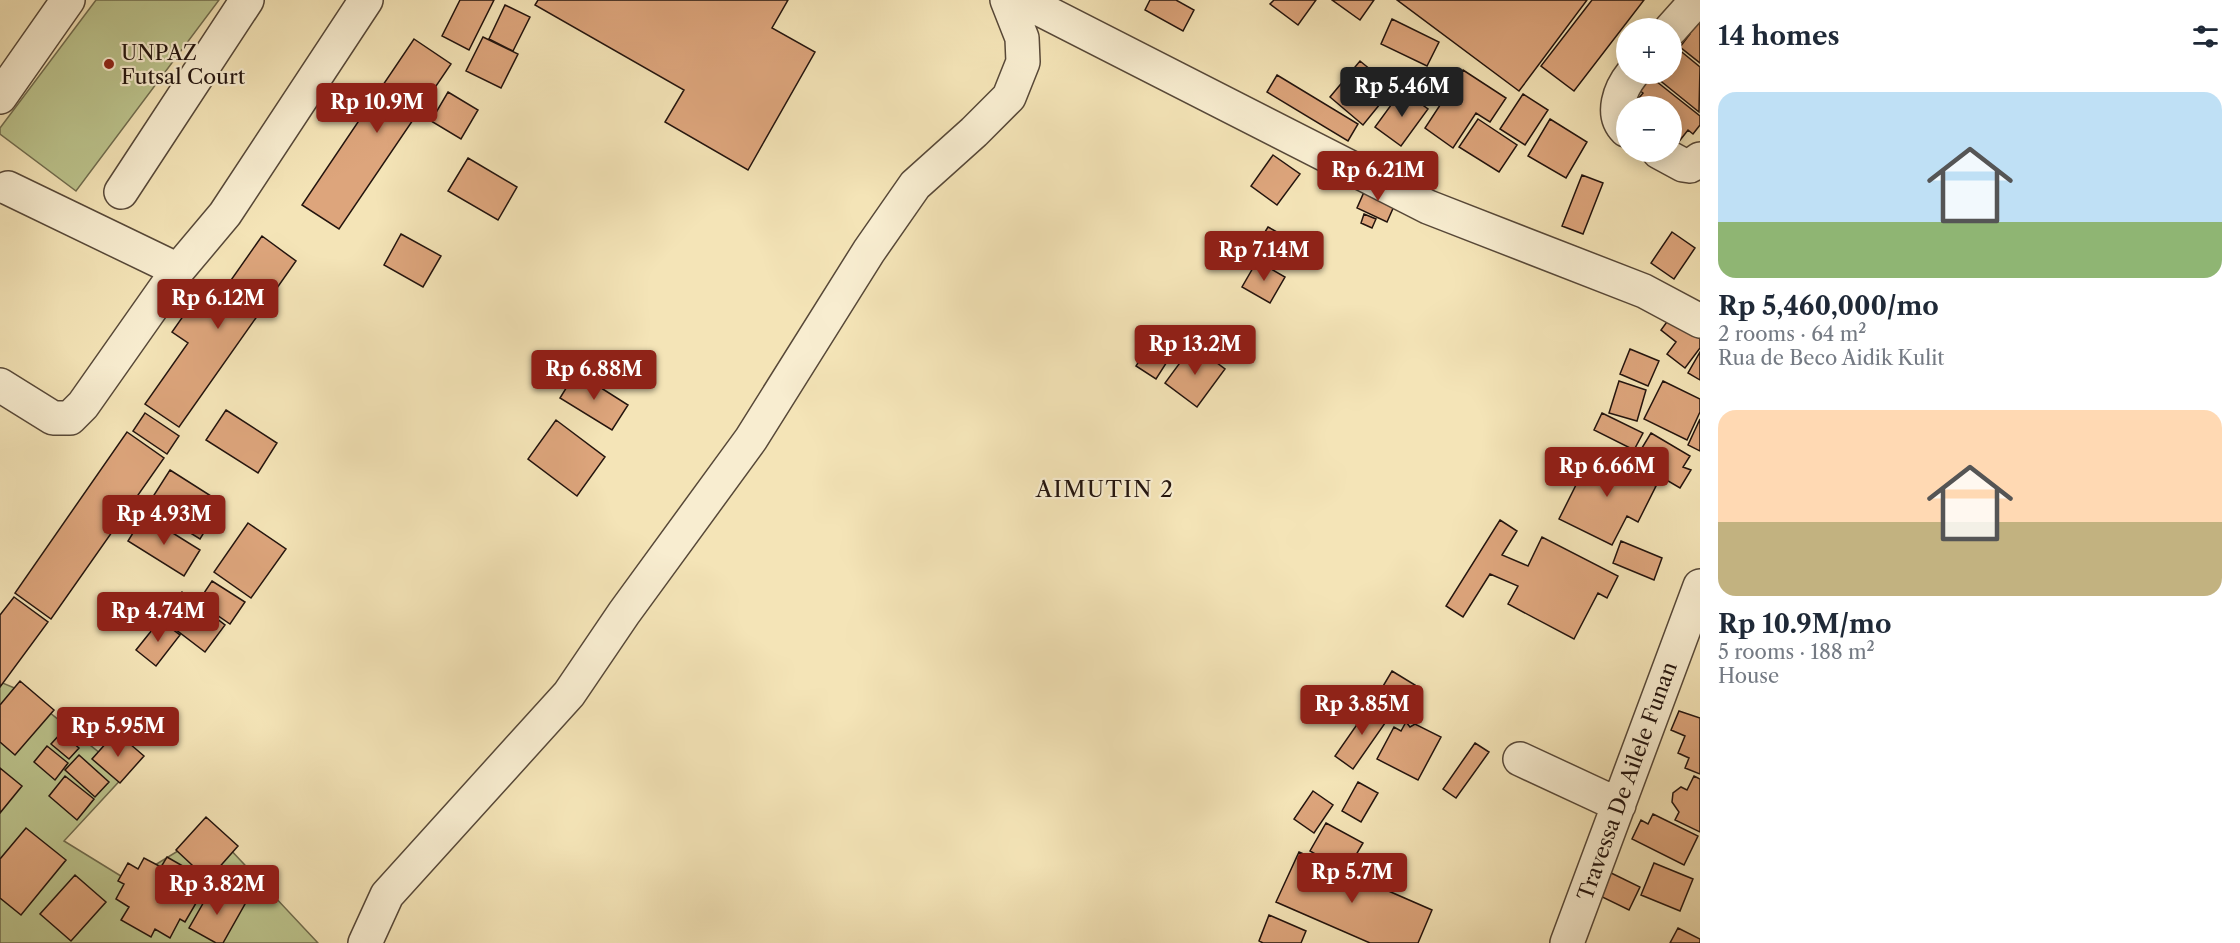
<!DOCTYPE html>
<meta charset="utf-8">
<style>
body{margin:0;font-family:"Libre Caslon Text",serif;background:#f2f2f3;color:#1f2937;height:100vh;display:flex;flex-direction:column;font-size:22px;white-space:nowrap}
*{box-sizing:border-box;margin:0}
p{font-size:20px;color:#747a83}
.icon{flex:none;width:33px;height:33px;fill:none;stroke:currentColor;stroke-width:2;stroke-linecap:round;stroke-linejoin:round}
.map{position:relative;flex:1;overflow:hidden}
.sheet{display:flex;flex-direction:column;background:#fff;width:540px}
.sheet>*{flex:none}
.buttons{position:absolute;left:1616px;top:18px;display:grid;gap:12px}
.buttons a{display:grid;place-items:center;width:66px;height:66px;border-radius:50%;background:#fff;box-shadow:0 3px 15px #0003;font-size:30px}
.price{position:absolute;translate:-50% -51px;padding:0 14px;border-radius:6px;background:#8f2418;color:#fff;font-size:20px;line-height:39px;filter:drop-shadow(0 2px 3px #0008)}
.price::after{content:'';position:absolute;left:50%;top:36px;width:18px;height:14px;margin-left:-9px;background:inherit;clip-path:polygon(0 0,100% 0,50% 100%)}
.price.current{background:#222;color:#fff}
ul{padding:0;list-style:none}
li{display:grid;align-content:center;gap:12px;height:318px;padding:0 18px}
li span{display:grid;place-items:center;height:186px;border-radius:18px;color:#555}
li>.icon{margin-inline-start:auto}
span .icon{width:108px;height:108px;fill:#fffc;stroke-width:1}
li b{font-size:26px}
h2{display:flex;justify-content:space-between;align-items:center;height:72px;padding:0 18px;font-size:26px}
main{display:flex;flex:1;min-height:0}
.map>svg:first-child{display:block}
.green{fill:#bcc48d;stroke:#706c4e;stroke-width:1.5}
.building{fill:#dda57c;stroke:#23140e;stroke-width:1.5}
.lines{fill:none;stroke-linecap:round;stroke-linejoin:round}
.minor-casing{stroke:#574838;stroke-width:36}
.minor{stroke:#f8edd0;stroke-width:33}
.poi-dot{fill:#8f2418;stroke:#f8edd0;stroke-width:2}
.labels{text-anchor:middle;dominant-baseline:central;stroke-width:4.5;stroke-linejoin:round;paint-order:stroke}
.poi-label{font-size:21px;fill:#23140e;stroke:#f8edd0;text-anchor:start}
.street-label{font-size:21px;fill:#23140e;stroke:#f8edd0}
.neighbourhood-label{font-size:22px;letter-spacing:1.5px;fill:#23140e;stroke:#f8edd0}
</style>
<main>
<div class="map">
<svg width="1700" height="943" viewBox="0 0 1700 943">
<rect width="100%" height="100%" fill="#f4e4b7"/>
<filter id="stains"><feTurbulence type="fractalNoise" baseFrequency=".00333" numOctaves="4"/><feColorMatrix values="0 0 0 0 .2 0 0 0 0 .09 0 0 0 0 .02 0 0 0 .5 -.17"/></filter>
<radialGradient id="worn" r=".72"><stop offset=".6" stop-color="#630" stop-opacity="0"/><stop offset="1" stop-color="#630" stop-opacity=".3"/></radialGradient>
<path class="green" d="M 96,0 L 219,0 L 76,191 L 0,134 L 0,128 Z
M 0,682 L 24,692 L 126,774 L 64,841 L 129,881 L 212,830 L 318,943 L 0,943 Z"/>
<path class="building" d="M 460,0 L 494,0 L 469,50 L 442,36 Z
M 538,0 L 788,0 L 772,28 L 815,52 L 748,170 L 665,122 L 684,90 L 535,5 Z
M 1150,0 L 1176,0 L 1194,10 L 1183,31 L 1145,10 Z
M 1274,0 L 1316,0 L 1298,25 L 1270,4 Z
M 1332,0 L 1374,0 L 1360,20 Z
M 1397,0 L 1587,0 L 1519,91 Z
M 1592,0 L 1644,0 L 1574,91 L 1541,66 Z
M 505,5 L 530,17 L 513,51 L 489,39 Z
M 1700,18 L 1700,63 L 1680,47 L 1690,34 L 1683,29 Z
M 1392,19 L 1439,42 L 1427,66 L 1381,44 Z
M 483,37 L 518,54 L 501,88 L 466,71 Z
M 414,39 L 451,64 L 339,229 L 302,205 Z
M 1672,44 L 1700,67 L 1699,112 L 1652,74 L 1671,74 Z
M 1360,61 L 1393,88 L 1363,125 L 1330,97 Z
M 1463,70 L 1506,98 L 1490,122 L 1476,113 L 1453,148 L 1425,128 Z
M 1647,74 L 1700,116 L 1700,125 L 1693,134 L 1688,130 L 1677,144 L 1671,138 L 1671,106 L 1632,106 L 1643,93 L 1635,87 Z
M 1277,75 L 1358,124 L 1348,141 L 1267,92 Z
M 1402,90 L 1428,109 L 1401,146 L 1375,127 Z
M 448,92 L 478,110 L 461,139 L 431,121 Z
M 1523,94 L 1548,110 L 1525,145 L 1500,129 Z
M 1478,119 L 1517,145 L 1499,172 L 1459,147 Z
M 1550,119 L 1587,142 L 1566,178 L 1528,156 Z
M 1273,155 L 1300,174 L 1277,205 L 1251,186 Z
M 468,158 L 517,187 L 498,220 L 448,191 Z
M 1582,175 L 1603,183 L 1583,234 L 1562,226 Z
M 1368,183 L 1398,197 L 1387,222 L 1357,208 Z
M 1364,214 L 1376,219 L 1372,228 L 1361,223 Z
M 1268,227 L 1277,232 L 1269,245 L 1260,240 Z
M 1672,232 L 1695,248 L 1674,279 L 1651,263 Z
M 401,234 L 441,256 L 423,287 L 384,265 Z
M 262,236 L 296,261 L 179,427 L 145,404 L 188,343 L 172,332 L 200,292 L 215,303 Z
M 1257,261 L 1285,277 L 1270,303 L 1242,287 Z
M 1669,319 L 1700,335 L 1700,348 L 1685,368 L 1667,354 L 1676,342 L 1661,330 Z
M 1161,327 L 1181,340 L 1156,379 L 1136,366 Z
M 1193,345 L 1225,369 L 1197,407 L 1165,383 Z
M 1630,349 L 1659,361 L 1648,386 L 1620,374 Z
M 1700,352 L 1700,380 L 1688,373 Z
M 576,372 L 628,405 L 612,430 L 560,398 Z
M 1619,381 L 1646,390 L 1637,421 L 1609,413 Z
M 1663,381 L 1700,399 L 1700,412 L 1687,440 L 1644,419 Z
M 226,410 L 277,443 L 258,473 L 206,440 Z
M 145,413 L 179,436 L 167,454 L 133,431 Z
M 1602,413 L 1643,433 L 1634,450 L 1594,430 Z
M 1700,419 L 1700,451 L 1688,445 Z
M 556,420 L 605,457 L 577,496 L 528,459 Z
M 127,432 L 164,458 L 51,619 L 15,593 Z
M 1651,433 L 1690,456 L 1683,467 L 1691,470 L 1680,488 L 1634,461 Z
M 1593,451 L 1647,477 L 1645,481 L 1656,486 L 1638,522 L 1627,516 L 1612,545 L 1559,519 Z
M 170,470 L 222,503 L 200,539 L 147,506 Z
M 144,515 L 200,550 L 184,576 L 128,541 Z
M 1500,520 L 1517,531 L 1502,555 L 1528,566 L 1542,537 L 1618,576 L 1607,598 L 1598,593 L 1574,639 L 1508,604 L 1518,586 L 1490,574 L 1463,617 L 1446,606 Z
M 248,523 L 286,549 L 251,598 L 214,572 Z
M 1621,541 L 1662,558 L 1654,580 L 1613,563 Z
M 212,581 L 245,602 L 230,624 L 198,602 Z
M 182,592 L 225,625 L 205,652 L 162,619 Z
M 14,597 L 48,622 L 0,687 L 0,615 Z
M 160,620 L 180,635 L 156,666 L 136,650 Z
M 1392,671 L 1415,685 L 1398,712 L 1376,698 Z
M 20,681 L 54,710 L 15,755 L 0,742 L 0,705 Z
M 1372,703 L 1390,716 L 1353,769 L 1335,756 Z
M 1679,711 L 1700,718 L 1700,774 L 1685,768 L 1689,758 L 1678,753 L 1685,736 L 1671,730 Z
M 72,721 L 83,732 L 73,743 L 79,748 L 69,759 L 51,744 Z
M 1406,722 L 1410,727 L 1415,724 L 1441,737 L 1418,780 L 1377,759 L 1394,727 L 1401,731 Z
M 116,732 L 144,756 L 120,783 L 92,759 Z
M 1475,743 L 1489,752 L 1456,798 L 1443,789 Z
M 47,746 L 68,763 L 55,780 L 34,762 Z
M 79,755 L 109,782 L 95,797 L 65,770 Z
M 0,768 L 22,786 L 0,813 Z
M 65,776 L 94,799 L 77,820 L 49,796 Z
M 1694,776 L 1700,779 L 1700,832 L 1675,820 L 1679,812 L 1672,802 L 1673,793 L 1681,787 L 1687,790 Z
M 1358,782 L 1378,793 L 1361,822 L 1342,811 Z
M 1313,791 L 1333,805 L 1314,833 L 1294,819 Z
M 1653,814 L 1698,836 L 1684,865 L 1632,839 L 1641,820 L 1648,824 Z
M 206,817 L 238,846 L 208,880 L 176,850 Z
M 1326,823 L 1363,843 L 1346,872 L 1310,851 Z
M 26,828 L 66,860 L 21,915 L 0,898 L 0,859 Z
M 1299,852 L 1432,910 L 1418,943 L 1370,943 L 1276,902 Z
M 167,857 L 195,873 L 185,890 L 199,898 L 185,922 L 180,919 L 170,938 L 155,929 L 151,937 L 121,920 L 129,907 L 116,899 L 124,884 L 118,881 L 128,863 L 138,869 L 144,858 L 161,867 Z
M 1654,863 L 1693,879 L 1680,911 L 1641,895 Z
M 1605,870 L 1640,887 L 1629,910 L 1594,893 Z
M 75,875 L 106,902 L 71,941 L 40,914 Z
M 213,886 L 245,904 L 223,943 L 216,943 L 189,928 Z
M 1269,915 L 1306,931 L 1301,943 L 1263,943 L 1259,941 Z
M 1678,928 L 1700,939 L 1700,943 L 1670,943 Z"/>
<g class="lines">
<defs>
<path id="minor" d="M 1022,0 L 1428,207 L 1644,291 L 1700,321
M 1671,29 L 1697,0
M 0,97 L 68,0
M 1626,130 C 1610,114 1620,89 1632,74
M 1659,152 L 1683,165 L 1690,166 L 1700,159
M 8,188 L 178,270
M 121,192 L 247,0
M 0,385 L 53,418 L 70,418 L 83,405 L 178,270 L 225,214 L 366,0
M 1520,759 L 1619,805
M 365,943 L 387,895 L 569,694 L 624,613 L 751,439 L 869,251 L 915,185 L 974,132 L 1009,97 L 1023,62 L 1022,38 L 1007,0
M 1567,943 L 1700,586"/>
</defs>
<use href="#minor" class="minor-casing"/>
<use href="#minor" class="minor"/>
</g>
<circle class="poi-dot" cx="109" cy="64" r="6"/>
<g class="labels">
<g class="poi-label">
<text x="121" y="52">UNPAZ<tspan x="121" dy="24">Futsal Court</tspan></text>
</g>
<g class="street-label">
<text transform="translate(1627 781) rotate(-70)">Travessa De Ailele Funan</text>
</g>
<g class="neighbourhood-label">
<text x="1105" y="489">AIMUTIN 2</text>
</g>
</g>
<rect width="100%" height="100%" filter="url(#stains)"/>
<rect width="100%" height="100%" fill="url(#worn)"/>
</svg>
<div class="buttons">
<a>+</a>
<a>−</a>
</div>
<b class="price current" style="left:1402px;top:118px">Rp 5.46M</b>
<b class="price" style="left:377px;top:134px">Rp 10.9M</b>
<b class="price" style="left:1378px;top:202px">Rp 6.21M</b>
<b class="price" style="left:1264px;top:282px">Rp 7.14M</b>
<b class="price" style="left:218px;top:330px">Rp 6.12M</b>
<b class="price" style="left:1195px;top:376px">Rp 13.2M</b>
<b class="price" style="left:594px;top:401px">Rp 6.88M</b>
<b class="price" style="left:1607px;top:498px">Rp 6.66M</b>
<b class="price" style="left:164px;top:546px">Rp 4.93M</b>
<b class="price" style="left:158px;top:643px">Rp 4.74M</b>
<b class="price" style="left:1362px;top:736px">Rp 3.85M</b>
<b class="price" style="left:118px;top:758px">Rp 5.95M</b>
<b class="price" style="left:1352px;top:904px">Rp 5.7M</b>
<b class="price" style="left:217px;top:916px">Rp 3.82M</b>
</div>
<section class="sheet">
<h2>14 homes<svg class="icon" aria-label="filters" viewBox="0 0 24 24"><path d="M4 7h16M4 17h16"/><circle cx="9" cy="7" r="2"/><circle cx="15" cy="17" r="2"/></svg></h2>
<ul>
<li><span style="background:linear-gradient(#bfe0f5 70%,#8fb573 0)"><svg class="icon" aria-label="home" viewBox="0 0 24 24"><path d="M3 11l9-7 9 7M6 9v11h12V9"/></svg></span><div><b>Rp 5,460,000/mo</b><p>2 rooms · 64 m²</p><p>Rua de Beco Aidik Kulit</p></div></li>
<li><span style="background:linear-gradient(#ffd9b3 60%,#c2b280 0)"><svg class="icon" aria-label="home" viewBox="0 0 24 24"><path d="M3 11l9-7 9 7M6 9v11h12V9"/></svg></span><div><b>Rp 10.9M/mo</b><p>5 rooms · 188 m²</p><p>House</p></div></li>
</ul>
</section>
</main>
